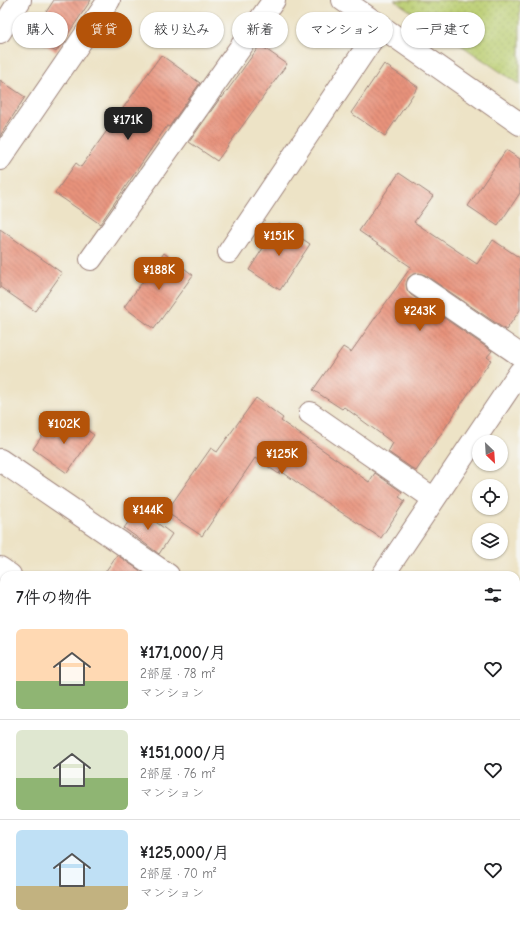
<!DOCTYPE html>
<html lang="ja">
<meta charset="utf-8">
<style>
body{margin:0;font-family:"Comic Neue","Klee One",sans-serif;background:#f2f2f2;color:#202124;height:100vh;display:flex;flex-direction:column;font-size:15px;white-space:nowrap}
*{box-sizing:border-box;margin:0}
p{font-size:13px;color:#757577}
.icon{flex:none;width:22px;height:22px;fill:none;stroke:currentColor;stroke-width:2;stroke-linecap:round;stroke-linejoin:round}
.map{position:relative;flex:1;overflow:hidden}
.panel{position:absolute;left:0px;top:571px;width:520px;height:356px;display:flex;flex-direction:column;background:#fff;border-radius:12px 12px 0 0;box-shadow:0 1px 3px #0004}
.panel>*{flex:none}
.top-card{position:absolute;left:12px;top:12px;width:496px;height:36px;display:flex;gap:8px}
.needle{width:26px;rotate:155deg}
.fabs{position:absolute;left:472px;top:435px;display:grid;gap:8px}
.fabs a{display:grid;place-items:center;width:36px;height:36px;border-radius:50%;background:#fff;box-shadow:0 1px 3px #0004;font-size:20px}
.price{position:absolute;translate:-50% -34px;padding:0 9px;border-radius:8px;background:#b45309;color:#fff;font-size:13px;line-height:26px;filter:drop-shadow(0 1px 2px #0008)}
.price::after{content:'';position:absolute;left:50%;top:24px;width:12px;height:9px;margin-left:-6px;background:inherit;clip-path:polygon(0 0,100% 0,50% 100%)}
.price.current{background:#222;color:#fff}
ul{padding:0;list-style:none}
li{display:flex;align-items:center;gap:12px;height:100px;padding:0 16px}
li+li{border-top:1px solid #e0e0e0}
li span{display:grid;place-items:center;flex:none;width:112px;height:80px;border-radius:6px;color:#555}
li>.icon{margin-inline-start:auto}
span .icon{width:48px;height:48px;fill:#fffc;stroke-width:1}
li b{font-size:17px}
h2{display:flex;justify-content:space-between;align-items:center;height:48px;padding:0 16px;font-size:17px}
.chip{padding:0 14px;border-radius:18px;background:#fff;box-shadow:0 1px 3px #0004;font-size:14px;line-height:36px}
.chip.current{background:#b45309;color:#fff}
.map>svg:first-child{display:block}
.park{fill:url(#park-dots);stroke:#82764e}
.building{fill:url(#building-back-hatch)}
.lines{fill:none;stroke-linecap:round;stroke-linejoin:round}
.minor-casing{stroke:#9c8178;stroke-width:24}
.minor{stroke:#fff;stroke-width:22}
</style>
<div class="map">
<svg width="520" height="927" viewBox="0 0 520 927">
<defs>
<pattern id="park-dots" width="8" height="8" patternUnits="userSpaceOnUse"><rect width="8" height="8" fill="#bacd70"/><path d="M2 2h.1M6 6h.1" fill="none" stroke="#a1b061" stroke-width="1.8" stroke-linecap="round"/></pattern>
<pattern id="building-back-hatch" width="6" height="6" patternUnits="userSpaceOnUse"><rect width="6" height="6" fill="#e8937c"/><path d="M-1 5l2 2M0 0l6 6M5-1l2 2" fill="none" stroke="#be7766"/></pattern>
</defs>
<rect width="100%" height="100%" fill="#f6f6f2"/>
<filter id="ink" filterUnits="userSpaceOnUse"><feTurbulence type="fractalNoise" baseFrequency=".025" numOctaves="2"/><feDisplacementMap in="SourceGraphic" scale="8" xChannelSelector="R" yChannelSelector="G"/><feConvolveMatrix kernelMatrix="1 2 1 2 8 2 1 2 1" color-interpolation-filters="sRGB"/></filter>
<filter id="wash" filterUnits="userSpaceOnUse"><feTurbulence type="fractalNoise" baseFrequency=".012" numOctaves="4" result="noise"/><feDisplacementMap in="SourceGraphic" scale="16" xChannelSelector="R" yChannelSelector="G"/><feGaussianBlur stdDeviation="0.9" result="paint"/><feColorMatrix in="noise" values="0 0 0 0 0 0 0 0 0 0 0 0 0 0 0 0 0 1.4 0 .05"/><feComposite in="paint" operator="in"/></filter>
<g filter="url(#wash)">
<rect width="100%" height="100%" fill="#ede3c6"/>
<path class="park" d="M 394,0 L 520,0 L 520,85 Z"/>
<g id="blocks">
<path class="building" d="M 54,0 L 91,0 L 56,52 L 31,35 Z
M 260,45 L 287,64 L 217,161 L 189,142 L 221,97 L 222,98 Z
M 161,55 L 200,83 L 169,127 L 167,126 L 100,224 L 55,193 L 76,163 L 81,167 Z
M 384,64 L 418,87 L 385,136 L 351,113 Z
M 0,80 L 25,97 L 0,136 Z
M 506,150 L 520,159 L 520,193 L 498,226 L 468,206 Z
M 399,173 L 433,196 L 414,222 L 477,264 L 493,240 L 520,258 L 520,310 L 506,330 L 425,275 L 419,273 L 413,274 L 408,278 L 406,284 L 407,290 L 411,295 L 492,351 L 487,357 L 491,360 L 416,471 L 388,452 L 393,443 L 344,407 L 342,409 L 313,390 L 343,347 L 351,352 L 411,267 L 359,231 Z
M 279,223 L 310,244 L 280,290 L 249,270 Z
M 0,229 L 62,273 L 35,311 L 0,287 Z
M 164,253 L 193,275 L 154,329 L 124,307 Z
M 256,398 L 283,418 L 281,421 L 369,482 L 375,473 L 402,492 L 399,497 L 405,501 L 381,538 L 316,496 L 281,471 L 279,474 L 255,458 L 202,536 L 166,512 L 211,448 L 217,452 Z
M 69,417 L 94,435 L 67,473 L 33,449 L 46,430 L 56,436 Z
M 138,509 L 172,534 L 159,554 L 124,528 Z
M 117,555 L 145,574 L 145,575 L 103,575 Z"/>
</g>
</g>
<g filter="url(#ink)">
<use href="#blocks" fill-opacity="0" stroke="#9c8178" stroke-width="1"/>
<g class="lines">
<defs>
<path id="minor" d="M 343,0 L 520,124
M 0,32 L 20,0
M 0,159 L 109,0
M 229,252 L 381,26
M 91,259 L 274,0
M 418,285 L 520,355
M 310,413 L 434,499
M 0,460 L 168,575
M 0,568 L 10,575
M 383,575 L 520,372
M 0,764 L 4,767
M 516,805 L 520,807
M 149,927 L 152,923"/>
</defs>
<use href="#minor" class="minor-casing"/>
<use href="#minor" class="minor"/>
</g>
</g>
</svg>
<div class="fabs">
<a><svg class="needle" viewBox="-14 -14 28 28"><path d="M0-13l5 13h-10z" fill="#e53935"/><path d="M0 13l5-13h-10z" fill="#757577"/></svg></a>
<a><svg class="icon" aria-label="locate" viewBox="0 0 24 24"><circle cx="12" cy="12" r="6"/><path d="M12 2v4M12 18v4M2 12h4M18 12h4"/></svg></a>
<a><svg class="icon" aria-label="layers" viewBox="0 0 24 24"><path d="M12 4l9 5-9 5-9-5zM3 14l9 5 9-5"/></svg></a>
</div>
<b class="price current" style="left:128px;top:141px">¥171K</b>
<b class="price" style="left:279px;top:257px">¥151K</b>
<b class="price" style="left:159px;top:291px">¥188K</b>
<b class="price" style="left:420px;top:332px">¥243K</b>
<b class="price" style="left:64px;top:445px">¥102K</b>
<b class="price" style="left:282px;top:475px">¥125K</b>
<b class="price" style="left:148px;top:531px">¥144K</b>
<div class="top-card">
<a class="chip">購入</a>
<a class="chip current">賃貸</a>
<a class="chip">絞り込み</a>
<a class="chip">新着</a>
<a class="chip">マンション</a>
<a class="chip">一戸建て</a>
</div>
<section class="panel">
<h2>7件の物件<svg class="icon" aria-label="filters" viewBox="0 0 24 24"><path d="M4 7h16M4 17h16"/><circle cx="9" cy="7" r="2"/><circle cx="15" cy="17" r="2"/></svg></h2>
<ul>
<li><span style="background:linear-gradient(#ffd9b3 65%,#8fb573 0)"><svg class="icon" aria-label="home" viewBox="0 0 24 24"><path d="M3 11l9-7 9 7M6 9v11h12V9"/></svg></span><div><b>¥171,000/月</b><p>2部屋 · 78 m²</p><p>マンション</p></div><svg class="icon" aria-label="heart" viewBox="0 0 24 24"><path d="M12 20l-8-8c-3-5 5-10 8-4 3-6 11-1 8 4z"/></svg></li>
<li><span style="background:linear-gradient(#dfe7d0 60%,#8fb573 0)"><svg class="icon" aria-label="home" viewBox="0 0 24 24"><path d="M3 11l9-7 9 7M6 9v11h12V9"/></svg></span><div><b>¥151,000/月</b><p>2部屋 · 76 m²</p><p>マンション</p></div><svg class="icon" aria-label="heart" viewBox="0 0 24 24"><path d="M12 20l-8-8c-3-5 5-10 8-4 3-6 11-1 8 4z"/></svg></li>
<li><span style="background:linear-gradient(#bfe0f5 70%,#c2b280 0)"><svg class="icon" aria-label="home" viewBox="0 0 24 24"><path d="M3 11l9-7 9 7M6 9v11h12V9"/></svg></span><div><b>¥125,000/月</b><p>2部屋 · 70 m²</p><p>マンション</p></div><svg class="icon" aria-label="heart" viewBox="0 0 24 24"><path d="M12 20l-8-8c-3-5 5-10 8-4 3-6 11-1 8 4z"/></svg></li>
</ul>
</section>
</div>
